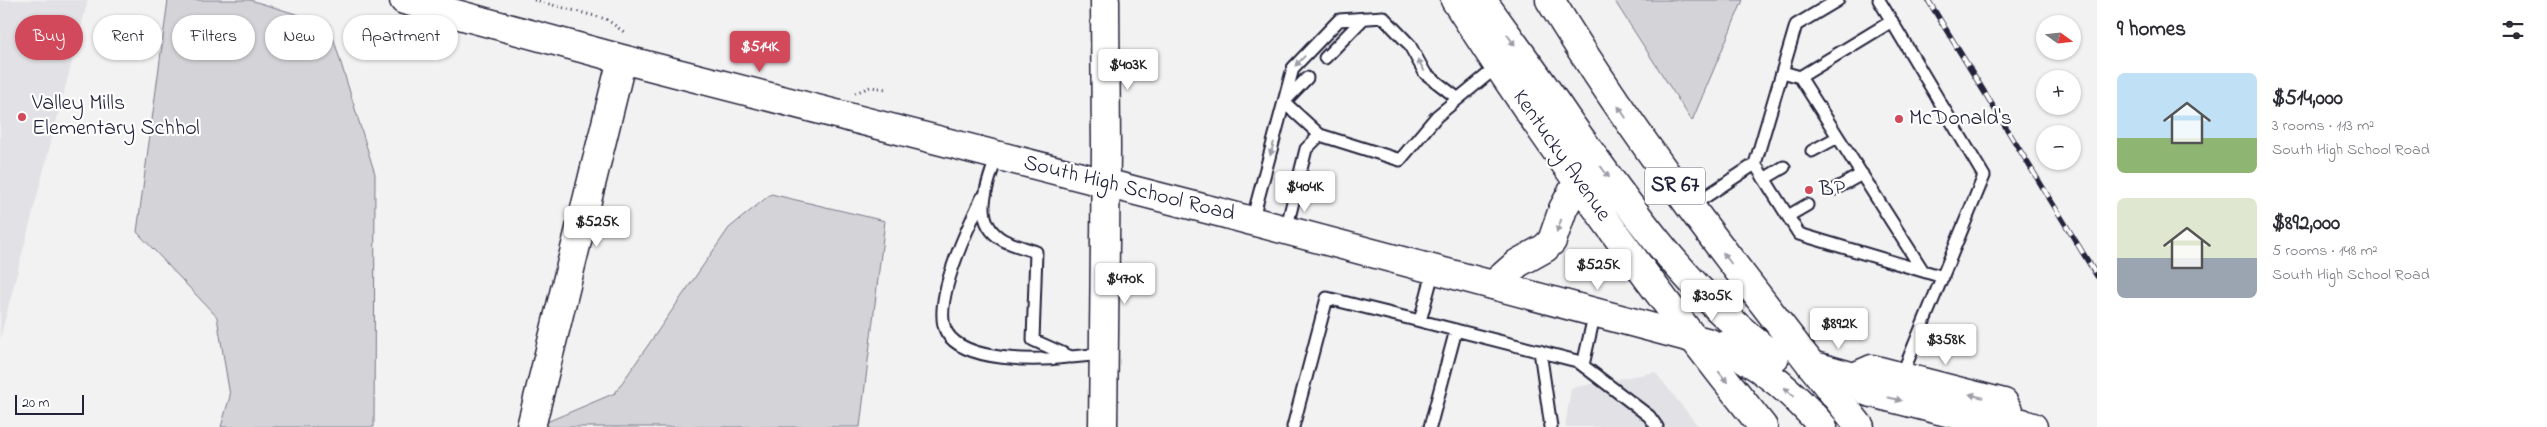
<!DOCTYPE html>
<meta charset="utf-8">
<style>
body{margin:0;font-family:"Indie Flower",sans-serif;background:#f7f7f7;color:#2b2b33;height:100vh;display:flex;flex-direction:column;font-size:19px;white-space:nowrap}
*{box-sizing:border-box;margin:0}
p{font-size:16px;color:#7c7c81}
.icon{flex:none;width:28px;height:28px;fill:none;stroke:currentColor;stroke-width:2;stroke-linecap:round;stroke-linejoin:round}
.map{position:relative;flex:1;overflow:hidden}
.drawer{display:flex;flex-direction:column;background:#fff;width:450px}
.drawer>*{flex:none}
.guide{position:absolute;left:15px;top:15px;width:475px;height:45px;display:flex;gap:10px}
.needle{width:32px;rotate:105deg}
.tools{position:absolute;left:2036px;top:15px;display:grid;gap:10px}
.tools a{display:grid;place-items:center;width:45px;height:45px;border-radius:50%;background:#fff;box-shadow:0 1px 4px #0004;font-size:25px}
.scale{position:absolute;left:15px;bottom:12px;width:69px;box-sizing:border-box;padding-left:5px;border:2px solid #22223b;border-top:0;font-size:14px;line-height:18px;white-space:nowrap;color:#22223b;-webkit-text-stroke:4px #fff;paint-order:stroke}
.price{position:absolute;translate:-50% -42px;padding:0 11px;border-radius:5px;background:#fff;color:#222;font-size:16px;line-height:32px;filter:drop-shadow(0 1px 2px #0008)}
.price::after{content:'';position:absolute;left:50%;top:30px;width:15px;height:11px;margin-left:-8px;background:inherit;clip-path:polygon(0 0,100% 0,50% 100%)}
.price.on{background:#d1495b;color:#fff}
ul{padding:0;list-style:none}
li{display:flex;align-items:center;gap:15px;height:125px;padding:0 20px}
li span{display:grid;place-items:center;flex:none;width:140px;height:100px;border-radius:8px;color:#555}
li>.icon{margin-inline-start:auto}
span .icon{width:60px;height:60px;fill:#fffc;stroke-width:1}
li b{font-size:21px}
h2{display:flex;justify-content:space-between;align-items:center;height:60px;padding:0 20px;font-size:21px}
.tag{padding:0 18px;border-radius:22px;background:#fff;box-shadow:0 1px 4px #0004;font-size:18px;line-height:45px}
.tag.on{background:#d1495b;color:#fff}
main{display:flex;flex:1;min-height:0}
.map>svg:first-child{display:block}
.built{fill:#e2e2e6}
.green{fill:#d3d3d8;stroke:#7a7a8a}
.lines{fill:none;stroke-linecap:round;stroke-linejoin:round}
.service-casing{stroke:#22223b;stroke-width:15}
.tertiary-casing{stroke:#22223b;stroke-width:31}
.secondary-casing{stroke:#22223b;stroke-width:31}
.primary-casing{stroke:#22223b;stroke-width:31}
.path{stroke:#22223b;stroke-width:3;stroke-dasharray:1 4;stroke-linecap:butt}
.service{stroke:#fff;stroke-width:11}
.tertiary{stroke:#fff;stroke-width:28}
.secondary{stroke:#fff;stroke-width:28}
.primary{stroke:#fff;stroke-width:28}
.rail-casing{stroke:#22223b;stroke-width:5.5}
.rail{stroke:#fff;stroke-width:4;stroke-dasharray:11;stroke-linecap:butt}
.oneway{fill:#9c9ca7}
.poi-dot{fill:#d1495b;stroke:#fff;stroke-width:2}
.labels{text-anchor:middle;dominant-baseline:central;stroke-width:4.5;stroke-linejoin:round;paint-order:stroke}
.shield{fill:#fff;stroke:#646476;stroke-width:1}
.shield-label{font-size:21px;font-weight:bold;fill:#22223b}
.poi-label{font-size:22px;fill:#22223b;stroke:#fff;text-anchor:start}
.street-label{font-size:22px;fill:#22223b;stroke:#fff}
</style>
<main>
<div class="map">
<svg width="2097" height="427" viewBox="0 0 2097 427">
<rect width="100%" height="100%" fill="#f2f2f3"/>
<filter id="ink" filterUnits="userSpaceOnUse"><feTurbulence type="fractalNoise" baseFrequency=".02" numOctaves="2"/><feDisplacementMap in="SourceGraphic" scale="10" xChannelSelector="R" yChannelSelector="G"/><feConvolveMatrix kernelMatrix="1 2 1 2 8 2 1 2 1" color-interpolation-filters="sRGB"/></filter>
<g filter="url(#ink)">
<path class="built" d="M 0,0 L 88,0 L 0,339 Z
M 1655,372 L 1699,427 L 1565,427 L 1571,388 Z"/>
<path class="green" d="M 168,0 L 250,0 L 329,24 L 375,174 L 374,427 L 221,427 L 230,396 L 217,317 L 137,232 Z
M 1614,0 L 1743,0 L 1692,121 Z
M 771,194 L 885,221 L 860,427 L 535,427 L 615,393 L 729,228 Z"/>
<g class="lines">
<defs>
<path id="service" d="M 1879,0 L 1984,176 L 1901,377
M 1325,58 L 1364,18
M 1783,72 L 1800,77 L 1923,271 L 1943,277
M 1800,77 L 1892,21
M 1285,101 L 1307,78
M 1284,102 L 1320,135 L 1400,160 L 1437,116 L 1498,66
M 1812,151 L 1838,137
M 997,156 C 988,183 970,221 1003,240 C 1013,245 1025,248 1036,252 L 1033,340 L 1071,357 L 1103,354
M 1755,164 L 1799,234 L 1923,271
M 1764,179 L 1784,167
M 1835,189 L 1862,174
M 982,198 C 969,225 930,305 947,333 C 965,362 1037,361 1067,357
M 1690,207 L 1755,164 L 1796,25 L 1838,0
M 1788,216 L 1807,205
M 1252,221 L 1293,68 L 1339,20 L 1383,17 L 1409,44 L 1425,73 L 1457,98
M 1286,230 L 1306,149 L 1320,135
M 1434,269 L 1420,321 L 1577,361 L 1649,416 L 1657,427
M 1540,351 L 1551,427
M 1583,365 L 1595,312
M 1293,427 L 1327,298 L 1420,321
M 1430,427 L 1456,330"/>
<path id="tertiary" d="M 1811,365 L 1854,377 L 1868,392 L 2002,426 L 2013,421 L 2033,427
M 1854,377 L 1872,369 L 2004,403 L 2013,421
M 1103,427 L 1106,148 L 1105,0"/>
<path id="secondary" d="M 404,0 L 622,59 L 1222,213 L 1710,343
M 531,427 L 622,59"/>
<path id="primary" d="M 1455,0 C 1550,148 1653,290 1763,427
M 1482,0 C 1510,39 1539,78 1566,118 C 1627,204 1689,294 1775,357
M 1550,0 C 1642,151 1751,288 1860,427
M 1493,285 L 1518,263 L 1545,248 L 1552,241 L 1563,209 L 1578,181
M 1722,346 C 1762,366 1794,393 1823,427
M 2017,427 L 2022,423"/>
</defs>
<use href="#service" class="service-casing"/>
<use href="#tertiary" class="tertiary-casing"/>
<use href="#secondary" class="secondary-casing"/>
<use href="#primary" class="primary-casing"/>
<path class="path" d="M 534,0 L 606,19 L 624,32
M 855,93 L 870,87 L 887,89"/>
<use href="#service" class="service"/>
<use href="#tertiary" class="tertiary"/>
<use href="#secondary" class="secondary"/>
<use href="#primary" class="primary"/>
<defs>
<path id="rail" d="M 1928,0 L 2097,276"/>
</defs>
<use href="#rail" class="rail-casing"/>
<use href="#rail" class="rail"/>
</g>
<defs><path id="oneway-solid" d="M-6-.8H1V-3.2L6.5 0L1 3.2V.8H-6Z" transform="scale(1.25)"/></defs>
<g class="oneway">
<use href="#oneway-solid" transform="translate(1511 40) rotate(55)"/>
<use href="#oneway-solid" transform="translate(1300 61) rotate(134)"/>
<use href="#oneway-solid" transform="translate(1421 65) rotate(-119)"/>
<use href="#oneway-solid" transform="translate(1622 112) rotate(-124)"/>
<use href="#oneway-solid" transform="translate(1272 149) rotate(105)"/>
<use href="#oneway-solid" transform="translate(1605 172) rotate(53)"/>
<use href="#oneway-solid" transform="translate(1559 226) rotate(108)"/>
<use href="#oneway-solid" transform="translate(1727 258) rotate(-127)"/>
<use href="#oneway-solid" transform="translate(1723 377) rotate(51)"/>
<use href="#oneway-solid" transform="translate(1789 392) rotate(-138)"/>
<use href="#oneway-solid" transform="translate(1976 396) rotate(-166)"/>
<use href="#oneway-solid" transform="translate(1895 399) rotate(14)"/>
</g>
</g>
<g class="poi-dot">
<circle cx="22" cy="117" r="5"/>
<circle cx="1899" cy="119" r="5"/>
<circle cx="1809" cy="190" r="5"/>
</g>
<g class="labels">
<rect class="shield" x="1645" y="167.5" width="60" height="37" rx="4"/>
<g class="shield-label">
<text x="1675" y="186">SR 67</text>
</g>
<g class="poi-label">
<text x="32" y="104">Valley Mills<tspan x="32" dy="25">Elementary Schhol</tspan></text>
<text x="1909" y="119">McDonald's</text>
<text x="1819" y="190">BP</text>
</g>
<g class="street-label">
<text transform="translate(1561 156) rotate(55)">Kentucky Avenue</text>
<text transform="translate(1129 189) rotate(14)">South High School Road</text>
</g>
</g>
</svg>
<div class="tools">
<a><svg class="needle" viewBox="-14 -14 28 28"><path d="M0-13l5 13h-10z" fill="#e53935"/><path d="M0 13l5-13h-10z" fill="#7c7c81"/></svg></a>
<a>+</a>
<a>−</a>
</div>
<div class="scale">20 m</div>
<b class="price on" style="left:760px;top:73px">$514K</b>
<b class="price" style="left:1128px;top:91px">$403K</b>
<b class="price" style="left:1305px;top:213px">$404K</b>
<b class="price" style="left:597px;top:248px">$525K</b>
<b class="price" style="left:1598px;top:291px">$525K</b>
<b class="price" style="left:1125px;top:305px">$470K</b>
<b class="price" style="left:1712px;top:322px">$305K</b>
<b class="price" style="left:1839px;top:350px">$892K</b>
<b class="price" style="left:1946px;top:366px">$358K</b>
<div class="guide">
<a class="tag on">Buy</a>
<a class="tag">Rent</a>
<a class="tag">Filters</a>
<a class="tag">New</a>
<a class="tag">Apartment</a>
</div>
</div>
<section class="drawer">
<h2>9 homes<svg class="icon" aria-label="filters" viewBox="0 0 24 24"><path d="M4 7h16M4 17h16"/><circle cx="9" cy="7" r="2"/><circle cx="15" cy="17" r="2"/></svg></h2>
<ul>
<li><span style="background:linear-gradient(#bfe0f5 65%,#8fb573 0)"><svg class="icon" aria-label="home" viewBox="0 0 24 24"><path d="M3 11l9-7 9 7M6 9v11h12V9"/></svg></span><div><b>$514,000</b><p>3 rooms · 113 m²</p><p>South High School Road</p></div></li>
<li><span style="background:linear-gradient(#dfe7d0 60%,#9aa5b1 0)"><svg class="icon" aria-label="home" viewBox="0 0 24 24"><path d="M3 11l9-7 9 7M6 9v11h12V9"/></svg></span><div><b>$892,000</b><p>5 rooms · 148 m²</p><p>South High School Road</p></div></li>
</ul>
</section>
</main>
